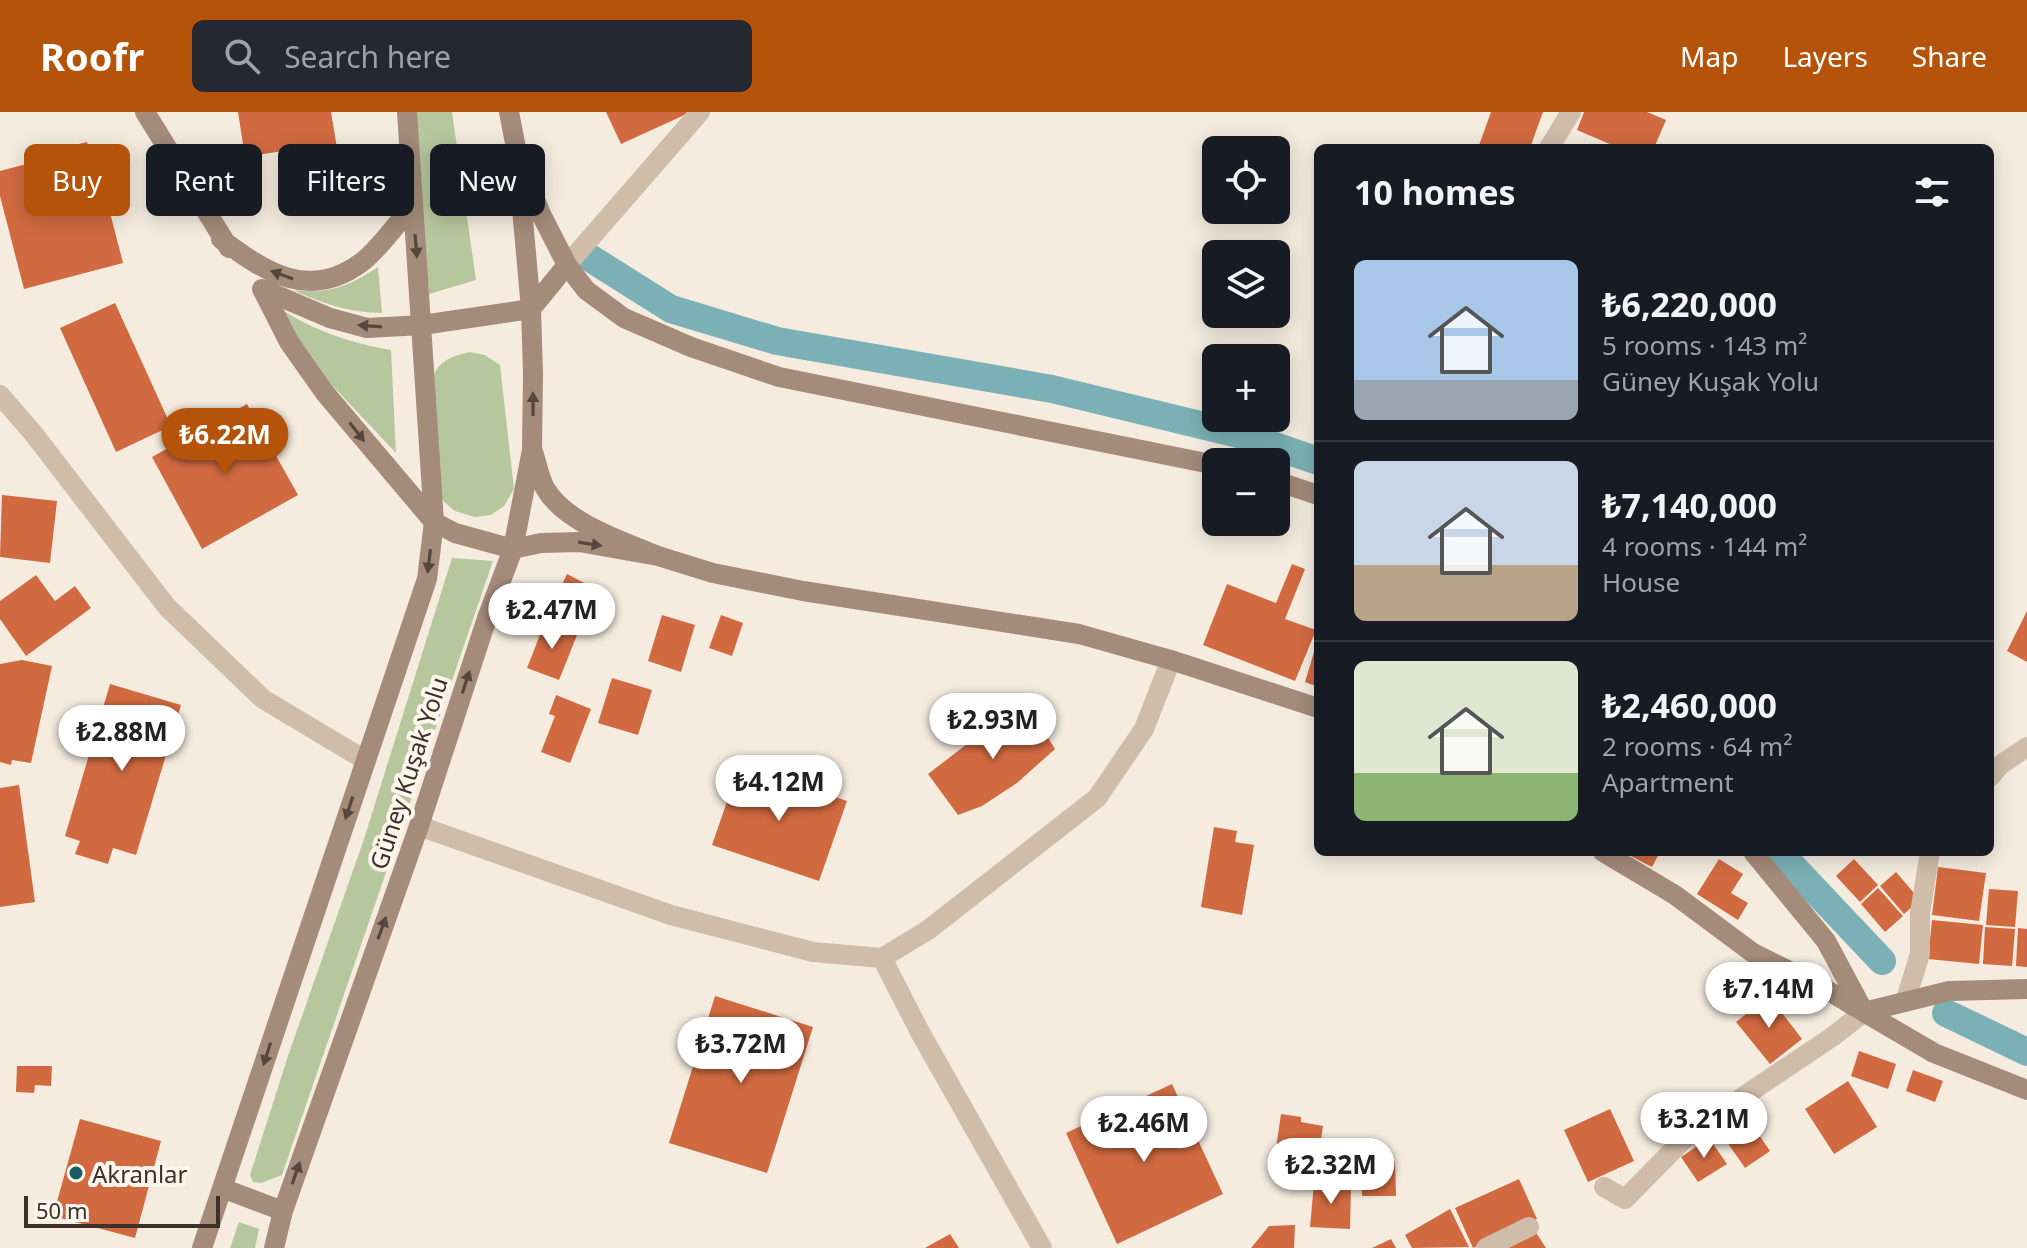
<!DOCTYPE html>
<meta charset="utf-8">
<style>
body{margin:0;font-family:"Noto Sans",sans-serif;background:#242831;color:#f1f3f6;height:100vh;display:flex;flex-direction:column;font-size:30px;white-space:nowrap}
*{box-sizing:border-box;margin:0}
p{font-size:26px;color:#9ea1a6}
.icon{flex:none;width:44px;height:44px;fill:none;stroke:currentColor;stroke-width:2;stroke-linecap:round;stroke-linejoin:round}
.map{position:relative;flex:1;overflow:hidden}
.panel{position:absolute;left:1314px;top:32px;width:680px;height:712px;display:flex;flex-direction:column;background:#171b24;border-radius:12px;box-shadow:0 4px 20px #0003}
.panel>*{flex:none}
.top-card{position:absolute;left:24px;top:32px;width:760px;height:72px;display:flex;gap:16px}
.tools{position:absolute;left:1202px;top:24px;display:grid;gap:16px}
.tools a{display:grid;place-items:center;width:88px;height:88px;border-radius:12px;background:#171b24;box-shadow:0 4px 20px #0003;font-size:40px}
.scale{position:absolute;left:24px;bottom:20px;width:196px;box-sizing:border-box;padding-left:8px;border:4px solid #3c302a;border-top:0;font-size:22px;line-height:28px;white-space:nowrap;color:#3c302a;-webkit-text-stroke:6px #fcf6ed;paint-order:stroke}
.price{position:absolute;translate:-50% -68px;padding:0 18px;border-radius:28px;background:#fff;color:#222;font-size:26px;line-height:52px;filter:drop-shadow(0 2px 4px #0008)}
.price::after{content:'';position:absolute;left:50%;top:48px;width:24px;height:18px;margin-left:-12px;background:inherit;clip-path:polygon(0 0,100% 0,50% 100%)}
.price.current{background:#b45309;color:#fff}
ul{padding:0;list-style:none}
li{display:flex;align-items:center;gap:24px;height:200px;padding:0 40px}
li+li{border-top:2px solid #363941}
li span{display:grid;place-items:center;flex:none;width:224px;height:160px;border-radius:12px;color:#555}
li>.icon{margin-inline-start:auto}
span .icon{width:96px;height:96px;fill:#fffc;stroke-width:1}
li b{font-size:34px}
h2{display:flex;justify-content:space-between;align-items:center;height:96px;padding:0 40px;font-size:34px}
.tag{padding:0 28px;border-radius:12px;background:#171b24;box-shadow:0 4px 20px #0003;font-size:28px;line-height:72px}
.tag.current{background:#b45309;color:#fff}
header{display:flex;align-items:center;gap:48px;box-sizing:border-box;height:112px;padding:0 40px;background:#b45309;color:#fff}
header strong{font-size:38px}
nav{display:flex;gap:44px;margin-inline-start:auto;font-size:28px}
.search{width:560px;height:72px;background:#242831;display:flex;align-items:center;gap:20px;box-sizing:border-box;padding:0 28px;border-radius:12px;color:#9ea1a6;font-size:30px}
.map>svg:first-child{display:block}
.grass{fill:#b7c79d}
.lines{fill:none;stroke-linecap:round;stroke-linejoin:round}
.canal{stroke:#7bb1b6;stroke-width:28}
.building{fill:#d26a41}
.street{stroke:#cfbca9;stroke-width:20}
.secondary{stroke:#a48b7a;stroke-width:20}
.oneway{fill:#56473e}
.poi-dot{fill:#1a5b63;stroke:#fcf6ed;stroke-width:3}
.labels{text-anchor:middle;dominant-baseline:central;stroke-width:8;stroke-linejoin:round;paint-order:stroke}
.street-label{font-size:24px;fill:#3c302a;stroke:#fcf6ed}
.poi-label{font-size:24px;fill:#3c302a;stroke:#fcf6ed;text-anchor:start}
</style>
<header>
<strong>Roofr</strong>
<div class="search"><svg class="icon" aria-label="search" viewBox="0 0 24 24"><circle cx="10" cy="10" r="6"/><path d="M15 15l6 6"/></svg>Search here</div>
<nav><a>Map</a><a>Layers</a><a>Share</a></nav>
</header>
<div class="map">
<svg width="2027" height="1136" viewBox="0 0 2027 1136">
<rect width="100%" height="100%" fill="#f5ecdf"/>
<path class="grass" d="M 410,0 L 452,0 L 476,168 L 429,182 Z
M 378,155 L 382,201 C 351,201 321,191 293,178 C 329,182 348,175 378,155 Z
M 272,191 C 309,217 346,230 391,238 L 396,341 L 330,271 Z
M 470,240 L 485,243 L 500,253 L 514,377 L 504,394 L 491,403 L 475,405 L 455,399 L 444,390 L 436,378 L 431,272 C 436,250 448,245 470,240 Z
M 452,446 L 493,449 L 282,1063 L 261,1071 L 253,1070 L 250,1063 L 288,944 L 364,727 Z
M 239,1110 L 259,1117 L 255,1136 L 230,1136 Z"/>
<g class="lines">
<path class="canal" d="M 590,146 L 671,197 L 777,229 L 1052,277 L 1246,324 L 1318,349
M 1779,740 L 1882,849
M 1946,901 L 2027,940"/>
</g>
<path class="building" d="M 238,0 L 331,0 L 344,78 L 290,87 L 283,39 L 245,45 Z
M 606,0 L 691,0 L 621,32 Z
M 1491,0 L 1543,0 L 1530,36 L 1478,36 Z
M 1584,0 L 1647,0 L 1666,8 L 1654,36 L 1619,36 L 1577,18 Z
M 87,30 L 94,55 L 98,54 L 123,151 L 24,177 L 0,84 L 0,59 L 57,44 L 55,38 Z
M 115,191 L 171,314 L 116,340 L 60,216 Z
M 247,292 L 298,383 L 202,437 L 152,345 Z
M 2,383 L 57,389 L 50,451 L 0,445 Z
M 1292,452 L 1305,457 L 1285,507 L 1316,518 L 1295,569 L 1203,533 L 1227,472 L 1276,491 Z
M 567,462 L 602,480 L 581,521 L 547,504 Z
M 36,463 L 55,489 L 75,474 L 91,496 L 26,544 L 0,507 L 0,489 Z
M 2027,499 L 2027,550 L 2007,539 Z
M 662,503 L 695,513 L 681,560 L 648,549 Z
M 721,503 L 743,511 L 732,544 L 709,536 Z
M 545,510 L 577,523 L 559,568 L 527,556 Z
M 1317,530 L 1318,530 L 1318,575 L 1305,570 Z
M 22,548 L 52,554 L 31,651 L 12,648 L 11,653 L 0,650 L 0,552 Z
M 612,566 L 652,578 L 638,623 L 598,611 Z
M 110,572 L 181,593 L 136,743 L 113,736 L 108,752 L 75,742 L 80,729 L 65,724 Z
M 556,583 L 591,597 L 570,651 L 541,640 L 555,604 L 549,602 Z
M 1027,592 L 1055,637 L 1017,671 L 982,694 L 958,703 L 928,662 L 1010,599 L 1014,603 Z
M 740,652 L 847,689 L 819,769 L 712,733 Z
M 19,673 L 35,790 L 0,795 L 0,676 Z
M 1214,715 L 1237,719 L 1235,730 L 1254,733 L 1242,803 L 1201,795 Z
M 1623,740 L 1660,740 L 1652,755 Z
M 1719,747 L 1743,762 L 1731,781 L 1748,791 L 1738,808 L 1697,782 Z
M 1854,747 L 1878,773 L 1860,790 L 1836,764 Z
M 1938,755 L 1986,761 L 1979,809 L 1932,803 Z
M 1896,760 L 1920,788 L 1904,802 L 1880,774 Z
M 1878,776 L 1903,804 L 1885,820 L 1861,792 Z
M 1989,777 L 2018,779 L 2015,815 L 1986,813 Z
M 1932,808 L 1983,813 L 1979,852 L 1928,847 Z
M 1985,815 L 2015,817 L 2012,854 L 1983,852 Z
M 2018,816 L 2027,817 L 2027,855 L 2016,854 Z
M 715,884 L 813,915 L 767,1061 L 669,1031 Z
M 1769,884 L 1802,927 L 1770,952 L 1736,910 Z
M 1859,939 L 1896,952 L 1888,977 L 1851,964 Z
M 17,954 L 52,954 L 51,974 L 35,973 L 34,981 L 16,980 Z
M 1913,958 L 1943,969 L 1935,990 L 1906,979 Z
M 1848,969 L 1877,1015 L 1834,1042 L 1805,997 Z
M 1172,972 L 1223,1082 L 1117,1132 L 1066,1021 Z
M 1610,997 L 1634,1049 L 1588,1070 L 1564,1018 Z
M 1281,1002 L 1301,1005 L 1301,1010 L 1323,1014 L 1317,1055 L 1330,1057 L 1328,1070 L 1311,1068 L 1313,1056 L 1274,1050 Z
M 1745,1003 L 1770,1039 L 1745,1056 L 1720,1020 Z
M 80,1007 L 161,1029 L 135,1126 L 53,1104 Z
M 1709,1026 L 1727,1052 L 1698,1070 L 1681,1045 Z
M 1395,1050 L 1396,1084 L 1362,1084 L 1361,1051 Z
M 1519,1067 L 1537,1107 L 1473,1136 L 1455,1096 Z
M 1314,1071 L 1351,1073 L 1350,1117 L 1310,1115 Z
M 1450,1097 L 1469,1135 L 1412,1136 L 1405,1123 Z
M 1295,1113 L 1294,1136 L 1251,1136 L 1269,1114 Z
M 1533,1116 L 1546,1136 L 1497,1136 Z
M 950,1122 L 959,1136 L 925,1136 Z
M 1391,1127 L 1396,1136 L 1372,1136 Z"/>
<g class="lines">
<path class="street" d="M 1549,36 L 1571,0
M 567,153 L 700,0
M 0,283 L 33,321 L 167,495 L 263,587 L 365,648
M 1990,665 L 2000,653 L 2027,635
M 419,714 L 671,803 L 813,840 L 882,846 L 928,818 L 1097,686 L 1144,617 L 1171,548
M 882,846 L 921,922 L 1042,1136
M 1905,890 L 1920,842 L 1920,801 L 1930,740
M 1604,1075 L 1625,1087 L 1692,1019 L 1832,925 L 1864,900
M 1486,1136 L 1529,1115"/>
<path class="secondary" d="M 145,0 L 229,136
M 526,65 L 541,102 L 567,153 L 586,178 L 624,206 L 691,235 L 779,265 L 1216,353
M 221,127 C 266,161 310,189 362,150 C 381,135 397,111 413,93
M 533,340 C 537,351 539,365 545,376 C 565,411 622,429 658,444 L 579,430 L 541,431 L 513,437 L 455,421 L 434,410 L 325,281 L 289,230 L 262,177 L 330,206 L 367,216 L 422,213 L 531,197 L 567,153
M 1276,369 L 1318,383
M 658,444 L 713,461 L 803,479 L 1079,522 L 1171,548 L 1318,596
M 1603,740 L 1675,783 L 1753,841 L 1822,875 L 1864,900 L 1949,879 L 2027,877
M 1753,740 L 1826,829 L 1864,900 L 1934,941 L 2027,978
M 222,1076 L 283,1099
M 202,1136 L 427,467 L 434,410 L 407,0
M 274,1136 L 283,1099 L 419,714 L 487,506 L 513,437 L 532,338 L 533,262 L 531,197 L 517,41 L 509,0"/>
</g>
<defs><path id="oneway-solid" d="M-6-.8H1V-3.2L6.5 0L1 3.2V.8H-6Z" transform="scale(2)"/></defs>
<g class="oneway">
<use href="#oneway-solid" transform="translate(416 134) rotate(85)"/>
<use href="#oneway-solid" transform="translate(282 163) rotate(-160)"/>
<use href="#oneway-solid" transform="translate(370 214) rotate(-176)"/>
<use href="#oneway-solid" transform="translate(533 292) rotate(-90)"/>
<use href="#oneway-solid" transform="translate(357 320) rotate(52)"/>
<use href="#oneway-solid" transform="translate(590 432) rotate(9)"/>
<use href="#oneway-solid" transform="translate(429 449) rotate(97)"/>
<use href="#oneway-solid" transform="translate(466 570) rotate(-72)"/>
<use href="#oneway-solid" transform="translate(349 696) rotate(108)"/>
<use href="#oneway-solid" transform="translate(382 816) rotate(-70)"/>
<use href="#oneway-solid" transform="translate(267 942) rotate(108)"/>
<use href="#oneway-solid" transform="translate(296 1061) rotate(-71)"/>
</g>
<circle class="poi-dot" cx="76" cy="1061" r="8"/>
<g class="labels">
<g class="street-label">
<text transform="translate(408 661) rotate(-72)">Güney Kuşak Yolu</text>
</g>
<g class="poi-label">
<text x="92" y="1061">Akranlar</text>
</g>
</g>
</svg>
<div class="tools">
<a><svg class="icon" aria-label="locate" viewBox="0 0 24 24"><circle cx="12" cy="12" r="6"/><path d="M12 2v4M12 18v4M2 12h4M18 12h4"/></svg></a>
<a><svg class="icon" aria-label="layers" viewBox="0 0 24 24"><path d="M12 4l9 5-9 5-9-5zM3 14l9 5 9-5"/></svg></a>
<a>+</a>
<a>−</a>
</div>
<div class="scale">50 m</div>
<b class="price current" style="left:225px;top:364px">₺6.22M</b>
<b class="price" style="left:552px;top:539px">₺2.47M</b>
<b class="price" style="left:993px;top:649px">₺2.93M</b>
<b class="price" style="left:122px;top:661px">₺2.88M</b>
<b class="price" style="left:779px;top:711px">₺4.12M</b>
<b class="price" style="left:1769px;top:918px">₺7.14M</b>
<b class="price" style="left:741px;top:973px">₺3.72M</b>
<b class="price" style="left:1704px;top:1048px">₺3.21M</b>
<b class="price" style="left:1144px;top:1052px">₺2.46M</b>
<b class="price" style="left:1331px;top:1094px">₺2.32M</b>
<div class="top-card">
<a class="tag current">Buy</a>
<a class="tag">Rent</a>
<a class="tag">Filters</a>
<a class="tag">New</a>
</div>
<section class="panel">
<h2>10 homes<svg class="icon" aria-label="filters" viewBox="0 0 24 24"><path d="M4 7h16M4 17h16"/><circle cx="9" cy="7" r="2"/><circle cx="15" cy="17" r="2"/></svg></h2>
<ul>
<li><span style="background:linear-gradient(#a9c7e8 75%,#9aa5b1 0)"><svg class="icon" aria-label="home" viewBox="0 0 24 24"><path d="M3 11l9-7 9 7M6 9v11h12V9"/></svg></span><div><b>₺6,220,000</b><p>5 rooms · 143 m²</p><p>Güney Kuşak Yolu</p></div></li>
<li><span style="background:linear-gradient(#c9d6e8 65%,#b9a48a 0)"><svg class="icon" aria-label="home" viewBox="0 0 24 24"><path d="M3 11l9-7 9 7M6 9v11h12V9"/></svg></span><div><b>₺7,140,000</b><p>4 rooms · 144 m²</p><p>House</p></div></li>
<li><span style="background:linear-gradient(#dfe7d0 70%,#8fb573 0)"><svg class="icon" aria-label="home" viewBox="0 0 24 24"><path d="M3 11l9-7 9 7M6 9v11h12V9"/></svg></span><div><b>₺2,460,000</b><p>2 rooms · 64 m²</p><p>Apartment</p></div></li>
</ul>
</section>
</div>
